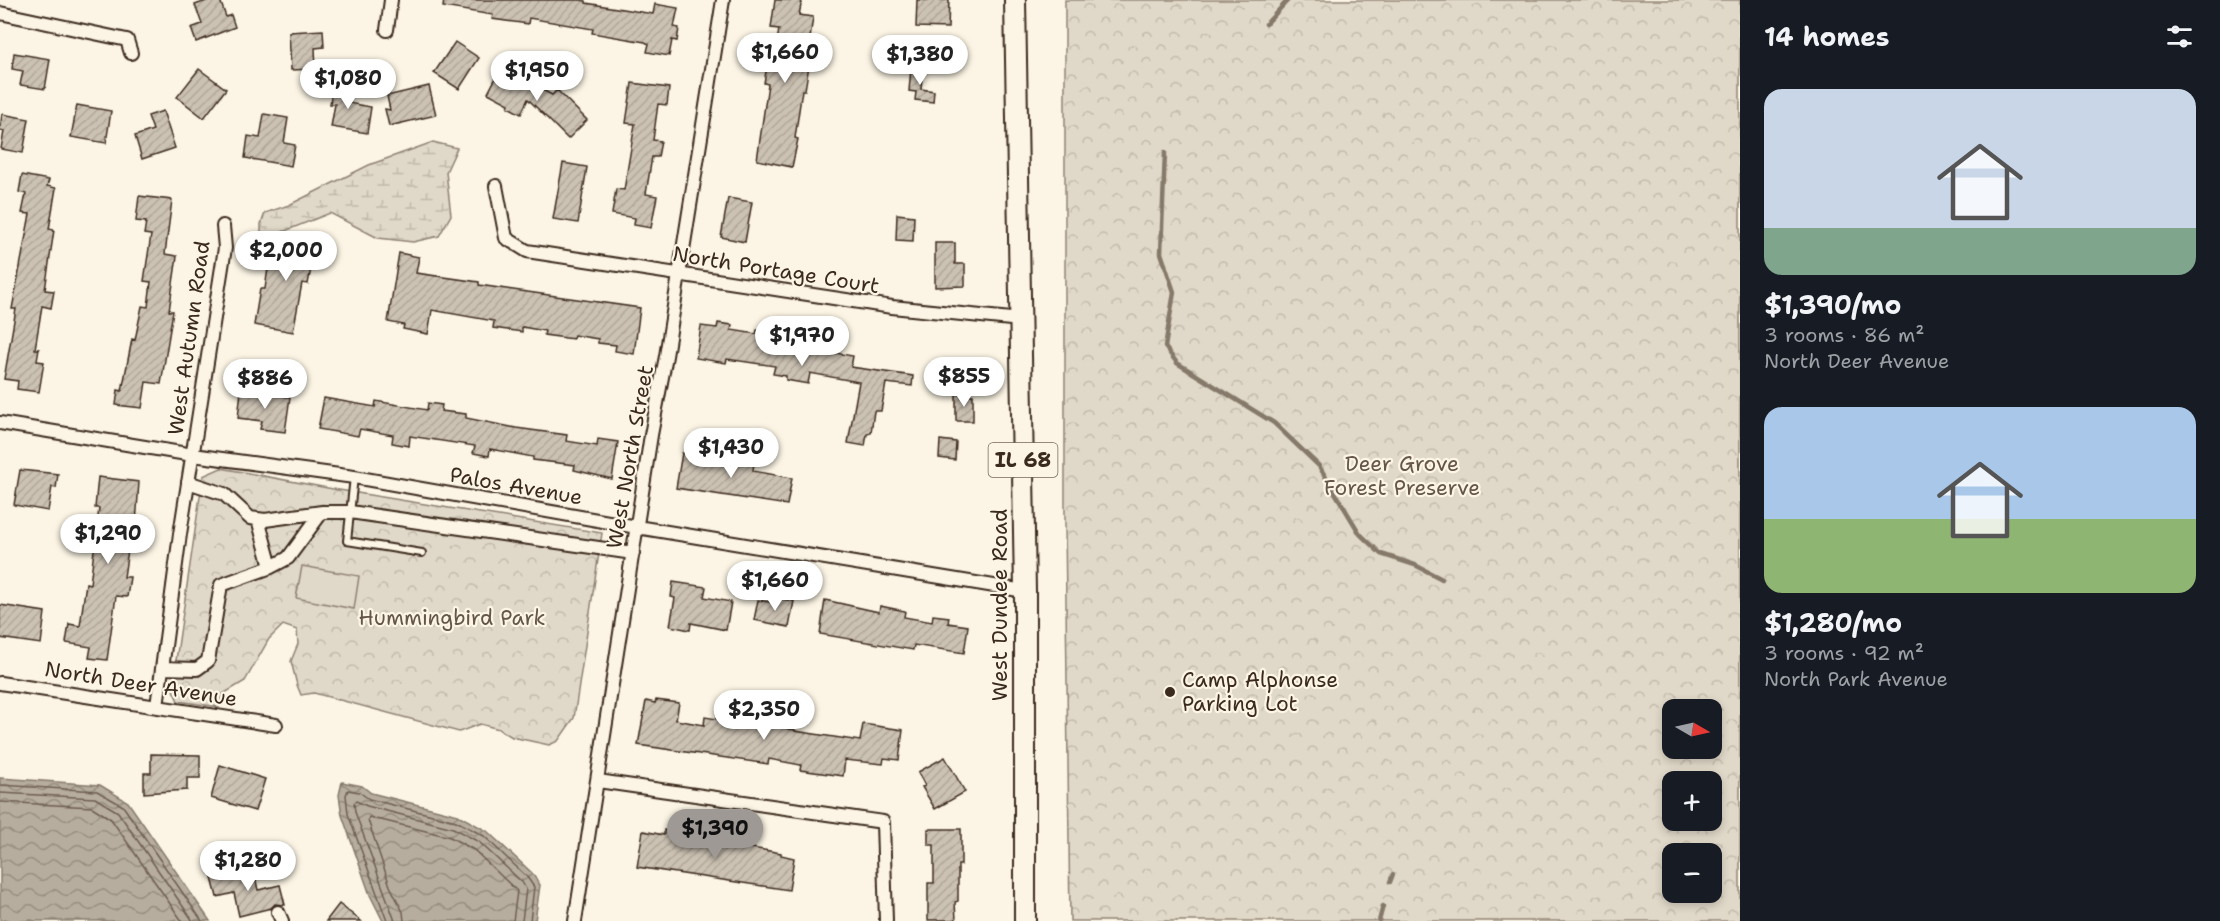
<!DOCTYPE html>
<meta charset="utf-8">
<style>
body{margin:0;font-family:"Shantell Sans",sans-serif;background:#20242c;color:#f1f3f6;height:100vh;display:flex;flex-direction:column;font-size:22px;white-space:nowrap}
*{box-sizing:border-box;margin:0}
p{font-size:20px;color:#9ea1a6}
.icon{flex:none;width:33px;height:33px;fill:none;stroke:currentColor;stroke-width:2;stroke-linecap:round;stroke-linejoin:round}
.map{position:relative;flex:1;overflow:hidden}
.sheet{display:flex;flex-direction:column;background:#171b24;width:480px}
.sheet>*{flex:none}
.needle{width:39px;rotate:99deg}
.buttons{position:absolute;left:1662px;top:699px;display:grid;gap:12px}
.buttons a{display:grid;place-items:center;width:60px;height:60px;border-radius:12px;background:#171b24;box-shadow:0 3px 9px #0003;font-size:30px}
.price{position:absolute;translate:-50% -51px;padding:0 14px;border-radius:21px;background:#fff;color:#222;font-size:20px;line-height:39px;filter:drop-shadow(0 2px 3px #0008)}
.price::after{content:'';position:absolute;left:50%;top:36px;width:18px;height:14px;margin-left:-9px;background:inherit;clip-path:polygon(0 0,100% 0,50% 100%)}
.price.selected{background:#9f9995;color:#111}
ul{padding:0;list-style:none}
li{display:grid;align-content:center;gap:12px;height:318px;padding:0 24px}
li span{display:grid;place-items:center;height:186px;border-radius:18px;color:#555}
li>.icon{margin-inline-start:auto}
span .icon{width:108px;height:108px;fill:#fffc;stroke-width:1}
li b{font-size:26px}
h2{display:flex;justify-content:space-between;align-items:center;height:72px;padding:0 24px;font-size:26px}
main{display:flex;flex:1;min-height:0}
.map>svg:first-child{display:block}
.wetland{fill:url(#wetland-marsh);stroke:#8e8173;stroke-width:1.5}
.park{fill:url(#park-crowns);stroke:#8e8173;stroke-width:1.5;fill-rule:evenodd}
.garden{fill:#e0d8c8;stroke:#8e8173;stroke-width:1.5}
.water{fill:url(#water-waves);stroke:#85796b;stroke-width:1.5}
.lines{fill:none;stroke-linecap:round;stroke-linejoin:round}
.shore{stroke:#6d5e51;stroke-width:1.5}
.stream{stroke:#85796b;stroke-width:4.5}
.building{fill:url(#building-hatch);stroke:#3b2a1e;stroke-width:1.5}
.lane-casing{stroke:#3b2a1e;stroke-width:10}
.street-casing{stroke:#3b2a1e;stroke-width:16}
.primary-casing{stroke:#3b2a1e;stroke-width:24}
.lane{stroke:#fcf5e5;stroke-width:6}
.street{stroke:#fcf5e5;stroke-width:12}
.primary{stroke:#fcf5e5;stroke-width:20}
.poi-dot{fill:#3b2a1e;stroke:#fcf5e5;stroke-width:2}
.labels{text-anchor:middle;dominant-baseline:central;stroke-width:4.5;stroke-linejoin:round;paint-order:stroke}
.shield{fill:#fcf5e5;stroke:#75675a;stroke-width:1.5}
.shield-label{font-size:20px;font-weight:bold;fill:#3b2a1e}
.street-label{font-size:21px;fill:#3b2a1e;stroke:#fcf5e5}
.park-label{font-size:21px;fill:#645648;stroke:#fcf5e5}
.poi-label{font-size:21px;fill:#3b2a1e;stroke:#fcf5e5;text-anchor:start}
</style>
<main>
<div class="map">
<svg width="1740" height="921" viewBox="0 0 1740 921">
<defs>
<pattern id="wetland-marsh" width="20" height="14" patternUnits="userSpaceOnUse" patternTransform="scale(1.5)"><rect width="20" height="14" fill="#e0d8c8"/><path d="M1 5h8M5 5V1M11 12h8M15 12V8" fill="none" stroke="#c1baab"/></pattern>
<pattern id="park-crowns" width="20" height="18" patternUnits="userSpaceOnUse" patternTransform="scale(1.5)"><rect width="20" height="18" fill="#e0d8c8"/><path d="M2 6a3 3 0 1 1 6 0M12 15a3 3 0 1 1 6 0" fill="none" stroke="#c1baab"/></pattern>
<pattern id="water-waves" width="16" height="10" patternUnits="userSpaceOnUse" patternTransform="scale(1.5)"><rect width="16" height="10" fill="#b7ad9e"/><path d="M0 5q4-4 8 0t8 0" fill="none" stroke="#968d80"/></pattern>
<pattern id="building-hatch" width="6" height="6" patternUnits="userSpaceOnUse" patternTransform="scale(1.5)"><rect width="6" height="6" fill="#ccc2b3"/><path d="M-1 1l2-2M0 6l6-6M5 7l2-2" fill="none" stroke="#b0a79a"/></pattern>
</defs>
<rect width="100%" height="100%" fill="#fcf5e5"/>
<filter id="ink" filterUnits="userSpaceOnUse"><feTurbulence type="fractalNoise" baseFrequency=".0167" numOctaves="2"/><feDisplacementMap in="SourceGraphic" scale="12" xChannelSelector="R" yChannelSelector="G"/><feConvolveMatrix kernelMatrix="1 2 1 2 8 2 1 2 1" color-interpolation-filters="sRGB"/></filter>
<g filter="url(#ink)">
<path class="wetland" d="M 433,142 L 457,148 L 446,172 L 451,215 L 439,236 L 413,242 L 378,238 L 330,213 L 270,237 L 261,235 L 261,224 L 265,213 L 289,205 L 369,165 Z"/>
<path class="park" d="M 1065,0 L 1740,0 L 1740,921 L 1070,921 L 1065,524 ZM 1672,710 L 1712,710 L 1712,748 L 1672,748 ZM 1672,782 L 1712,782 L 1712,820 L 1672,820 ZM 1672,854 L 1712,854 L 1712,892 L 1672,892 Z
M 221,468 L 333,489 L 602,533 L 574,718 L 558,741 L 549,745 L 512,737 L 499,729 L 480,724 L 459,732 L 314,693 L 301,695 L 297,685 L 291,661 L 298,644 L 297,630 L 283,625 L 269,639 L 245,681 L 223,694 L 219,707 L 178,701 L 172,688 L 203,476 Z"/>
<path class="garden" d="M 302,566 L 359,576 L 354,609 L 296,598 Z"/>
<path class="water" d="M 0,778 L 100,785 L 128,802 L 210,921 L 0,921 Z
M 342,782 L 362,786 L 371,793 L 458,815 L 487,831 L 532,873 L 540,885 L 535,921 L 383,921 L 370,895 L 342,815 L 339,795 Z"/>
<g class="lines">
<path class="shore" d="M 0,785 L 97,791 L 123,806 L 202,921
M 0,793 L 95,798 L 118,812 L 193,921
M 0,802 L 92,807 L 111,819 L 182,921
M 387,921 L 348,814 L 346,795 L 348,790 L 359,792 L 369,799 L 456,821 L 484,836 L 527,877 L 534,887 L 530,921
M 395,921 L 355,812 L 354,803 L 356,801 L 367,806 L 453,828 L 479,842 L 522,882 L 526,889 L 522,921
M 404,921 L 403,912 L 390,886 L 368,820 L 369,817 L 450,837 L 474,850 L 517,891 L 513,921"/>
<path class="stream" d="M 1266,24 L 1288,0
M 1165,152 L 1161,253 L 1174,292 L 1165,347 L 1177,363 L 1274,423 L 1319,466 L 1360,534 L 1381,554 L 1415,565 L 1442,579
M 1390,882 L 1393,874
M 1379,921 L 1383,906"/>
</g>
<path class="building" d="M 209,0 L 220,0 L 226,17 L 231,15 L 235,27 L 196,42 L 191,28 L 202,24 L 195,5 Z
M 444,0 L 580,0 L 586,1 L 586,3 L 653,14 L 655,4 L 678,8 L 674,27 L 679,28 L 677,41 L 672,40 L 669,56 L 647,52 L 649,44 L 645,42 L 592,33 L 593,29 L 529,18 L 528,24 L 492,19 L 493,15 L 443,7 Z
M 775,0 L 802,0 L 799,15 L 813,17 L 808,53 L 811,53 L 805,90 L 802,90 L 795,138 L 798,139 L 792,167 L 757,160 L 768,84 L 764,83 L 768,60 L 774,62 L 779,29 L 771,28 Z
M 917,0 L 949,0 L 948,28 L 916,27 Z
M 323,30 L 324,47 L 315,48 L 316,69 L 291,70 L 289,32 Z
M 455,42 L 479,58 L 459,89 L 434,73 Z
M 14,53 L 50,59 L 45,89 L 20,85 L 23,71 L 12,69 Z
M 501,68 L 552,95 L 557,90 L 587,120 L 568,139 L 528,99 L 521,114 L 508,107 L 509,104 L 488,93 Z
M 911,68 L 923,69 L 921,89 L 934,91 L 933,102 L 915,100 L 916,92 L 909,91 Z
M 199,69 L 226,89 L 204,118 L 177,97 Z
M 333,81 L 351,84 L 348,103 L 371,107 L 367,133 L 331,127 L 335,104 L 330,104 Z
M 632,83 L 669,88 L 667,105 L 658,104 L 653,140 L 661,141 L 658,157 L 652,157 L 646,194 L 657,196 L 651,228 L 634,225 L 635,218 L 612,214 L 616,189 L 624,190 L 635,124 L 626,123 Z
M 429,86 L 436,115 L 389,126 L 385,109 L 390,110 L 387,96 Z
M 77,105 L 111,111 L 106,143 L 71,137 Z
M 163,111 L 175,148 L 142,159 L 135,136 L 153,130 L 148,116 Z
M 2,114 L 29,119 L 23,153 L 1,149 L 4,131 L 0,130 Z
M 264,114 L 288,118 L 284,143 L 295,145 L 291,166 L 245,158 L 248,136 L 260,138 Z
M 563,163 L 587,167 L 578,223 L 553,219 Z
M 22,175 L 49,180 L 47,186 L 56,188 L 49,229 L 54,230 L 45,290 L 54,291 L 51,308 L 42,306 L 35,349 L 39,349 L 37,361 L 44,362 L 39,392 L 17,389 L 18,381 L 4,379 L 16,309 L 12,309 L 30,214 L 22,213 L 26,194 L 19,192 Z
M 139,196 L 172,200 L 165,254 L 177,256 L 169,311 L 173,311 L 161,384 L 146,382 L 142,408 L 116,405 L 118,390 L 122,391 L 132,339 L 135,340 L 142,306 L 148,307 L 151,282 L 144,281 L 151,235 L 144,234 L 146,222 L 136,221 Z
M 728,198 L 752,202 L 745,242 L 721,237 Z
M 897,214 L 914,216 L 913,241 L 896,240 Z
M 283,232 L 317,237 L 308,284 L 302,283 L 293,332 L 254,325 L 260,289 L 265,289 L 270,254 L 279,256 Z
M 935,243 L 955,243 L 955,264 L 965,264 L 965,286 L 935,287 Z
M 399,253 L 419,257 L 416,273 L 479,282 L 479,285 L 640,308 L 634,354 L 615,351 L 616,345 L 598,343 L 598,339 L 574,335 L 573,339 L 544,335 L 545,331 L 522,327 L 522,332 L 493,328 L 494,321 L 432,310 L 428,334 L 403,329 L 404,325 L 388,322 Z
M 718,323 L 732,325 L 731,330 L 756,334 L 757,330 L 773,332 L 772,335 L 795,339 L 794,347 L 819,352 L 821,340 L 837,343 L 835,353 L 853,356 L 851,367 L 913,376 L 912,386 L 886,383 L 881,411 L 874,411 L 871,433 L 867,434 L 865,446 L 848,443 L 859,382 L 810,373 L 808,384 L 786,380 L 786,376 L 773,374 L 775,366 L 727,359 L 726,363 L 696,358 L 701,326 L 717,328 Z
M 241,391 L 290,397 L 285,432 L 260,429 L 262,421 L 238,418 Z
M 956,394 L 973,395 L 973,421 L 956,421 Z
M 324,398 L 375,407 L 376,401 L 427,410 L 428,403 L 442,405 L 441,411 L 466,414 L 466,418 L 516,428 L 567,435 L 566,441 L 597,446 L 598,439 L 618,442 L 612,479 L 574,470 L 575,465 L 533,460 L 533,457 L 490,449 L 489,456 L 473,453 L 475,446 L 410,436 L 409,446 L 392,443 L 393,435 L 360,429 L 358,436 L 318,429 Z
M 940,440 L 956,442 L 955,460 L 939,458 Z
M 682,453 L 754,462 L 753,471 L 792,478 L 787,505 L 676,488 Z
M 20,470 L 58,474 L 56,488 L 52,487 L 48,511 L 14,505 Z
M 98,477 L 139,482 L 134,551 L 128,550 L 124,577 L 130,577 L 127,597 L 116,596 L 107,660 L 89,658 L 91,647 L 66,643 L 69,624 L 80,626 L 86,583 L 90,584 L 99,508 L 95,508 Z
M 673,582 L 706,587 L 704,597 L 731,602 L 726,630 L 691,623 L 690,630 L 670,626 L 675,598 L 671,597 Z
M 777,598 L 794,601 L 789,627 L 754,620 L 758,600 L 775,603 Z
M 825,600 L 879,612 L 880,606 L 905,611 L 904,617 L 932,622 L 933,615 L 949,617 L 948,623 L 968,626 L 964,653 L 914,645 L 913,650 L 820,634 Z
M 0,605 L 45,612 L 41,644 L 0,638 Z
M 656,700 L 679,703 L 676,720 L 704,725 L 705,717 L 717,719 L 718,710 L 763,718 L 762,724 L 795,730 L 795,731 L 860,741 L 863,724 L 903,730 L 899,760 L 884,758 L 883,764 L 845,760 L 843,776 L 800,770 L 801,765 L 769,759 L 768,764 L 638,745 L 646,701 L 655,703 Z
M 151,754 L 200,755 L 200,778 L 187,778 L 187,790 L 144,793 L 144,773 L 151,773 Z
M 945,757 L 965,792 L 935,809 L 922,787 L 925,786 L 918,772 Z
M 220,765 L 265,779 L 255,811 L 211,798 Z
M 928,829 L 961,829 L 961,865 L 958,865 L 958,901 L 955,902 L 956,920 L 928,920 L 928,883 L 934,883 L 934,845 L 928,845 Z
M 664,830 L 686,833 L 686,837 L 741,842 L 740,846 L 781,853 L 781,855 L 794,858 L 789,890 L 637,867 L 643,831 L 664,835 Z
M 253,868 L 258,890 L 280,885 L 285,905 L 275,904 L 271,908 L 239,916 L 234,893 L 217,897 L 212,878 Z
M 339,904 L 361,921 L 326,921 Z"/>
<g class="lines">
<defs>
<path id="lane" d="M 354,477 L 347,541 L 422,553"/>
<path id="street" d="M 0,13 L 127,40 L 131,53
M 387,30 L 391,0
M 496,186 L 506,238 L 527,251 L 892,307 L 1021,320
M 0,423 L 193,455 L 354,477 L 637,527 L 1025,591
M 188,482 L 224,494 L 250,518 L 265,520 L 322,512 L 350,512 L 633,553
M 258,519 L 271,567
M 162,668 L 197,669 L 208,661 L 221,585 L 271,567 L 288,558 L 322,512
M 0,683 L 276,725
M 157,706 L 180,534 L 225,248 L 223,226
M 598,781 L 883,822 L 886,921
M 278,912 L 282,921
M 575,921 L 651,435 L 666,356 L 723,0"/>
<path id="primary" d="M 1015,0 L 1025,591 L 1025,921"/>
</defs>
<use href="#lane" class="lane-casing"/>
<use href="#street" class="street-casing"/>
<use href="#primary" class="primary-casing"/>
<use href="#lane" class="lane"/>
<use href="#street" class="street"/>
<use href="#primary" class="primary"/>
</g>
</g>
<circle class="poi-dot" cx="1170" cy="692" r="6"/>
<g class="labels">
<rect class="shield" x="988.5" y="443" width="69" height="34" rx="4.5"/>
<g class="shield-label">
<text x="1023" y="460">IL 68</text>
</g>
<g class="street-label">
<text transform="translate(776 270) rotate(9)">North Portage Court</text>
<text transform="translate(189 338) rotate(-82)">West Autumn Road</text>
<text transform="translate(630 457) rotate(-80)">West North Street</text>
<text transform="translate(516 486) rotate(10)">Palos Avenue</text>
<text transform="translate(1000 605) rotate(-90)">West Dundee Road</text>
<text transform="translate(141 684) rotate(9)">North Deer Avenue</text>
</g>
<g class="park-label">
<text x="1402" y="464">Deer Grove<tspan x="1402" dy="24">Forest Preserve</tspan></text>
<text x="452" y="618">Hummingbird Park</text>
</g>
<g class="poi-label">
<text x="1182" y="680">Camp Alphonse<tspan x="1182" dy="24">Parking Lot</tspan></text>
</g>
</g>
</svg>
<div class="buttons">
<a><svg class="needle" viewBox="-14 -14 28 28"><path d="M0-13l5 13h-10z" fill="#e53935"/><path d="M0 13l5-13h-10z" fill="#9ea1a6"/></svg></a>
<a>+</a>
<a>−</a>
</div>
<b class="price" style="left:785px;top:84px">$1,660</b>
<b class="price" style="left:920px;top:86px">$1,380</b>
<b class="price" style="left:537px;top:102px">$1,950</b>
<b class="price" style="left:348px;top:110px">$1,080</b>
<b class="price" style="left:286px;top:282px">$2,000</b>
<b class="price" style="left:802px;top:367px">$1,970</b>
<b class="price" style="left:964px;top:408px">$855</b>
<b class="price" style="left:265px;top:410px">$886</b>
<b class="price" style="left:731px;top:479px">$1,430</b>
<b class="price" style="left:108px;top:565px">$1,290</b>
<b class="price" style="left:775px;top:612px">$1,660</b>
<b class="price" style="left:764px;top:741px">$2,350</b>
<b class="price selected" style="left:715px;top:860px">$1,390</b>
<b class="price" style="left:248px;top:892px">$1,280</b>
</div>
<section class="sheet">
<h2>14 homes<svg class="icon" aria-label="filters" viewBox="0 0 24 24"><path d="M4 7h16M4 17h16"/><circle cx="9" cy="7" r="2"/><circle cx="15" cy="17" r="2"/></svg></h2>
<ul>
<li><span style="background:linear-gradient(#c9d6e8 75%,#7fa58c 0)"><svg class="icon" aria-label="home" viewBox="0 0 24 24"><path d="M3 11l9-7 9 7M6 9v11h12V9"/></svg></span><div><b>$1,390/mo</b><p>3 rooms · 86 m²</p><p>North Deer Avenue</p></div></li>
<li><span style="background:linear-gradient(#a9c7e8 60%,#8fb573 0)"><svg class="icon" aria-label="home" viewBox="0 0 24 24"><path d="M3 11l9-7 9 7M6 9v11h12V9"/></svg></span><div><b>$1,280/mo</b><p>3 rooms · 92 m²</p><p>North Park Avenue</p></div></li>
</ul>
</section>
</main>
